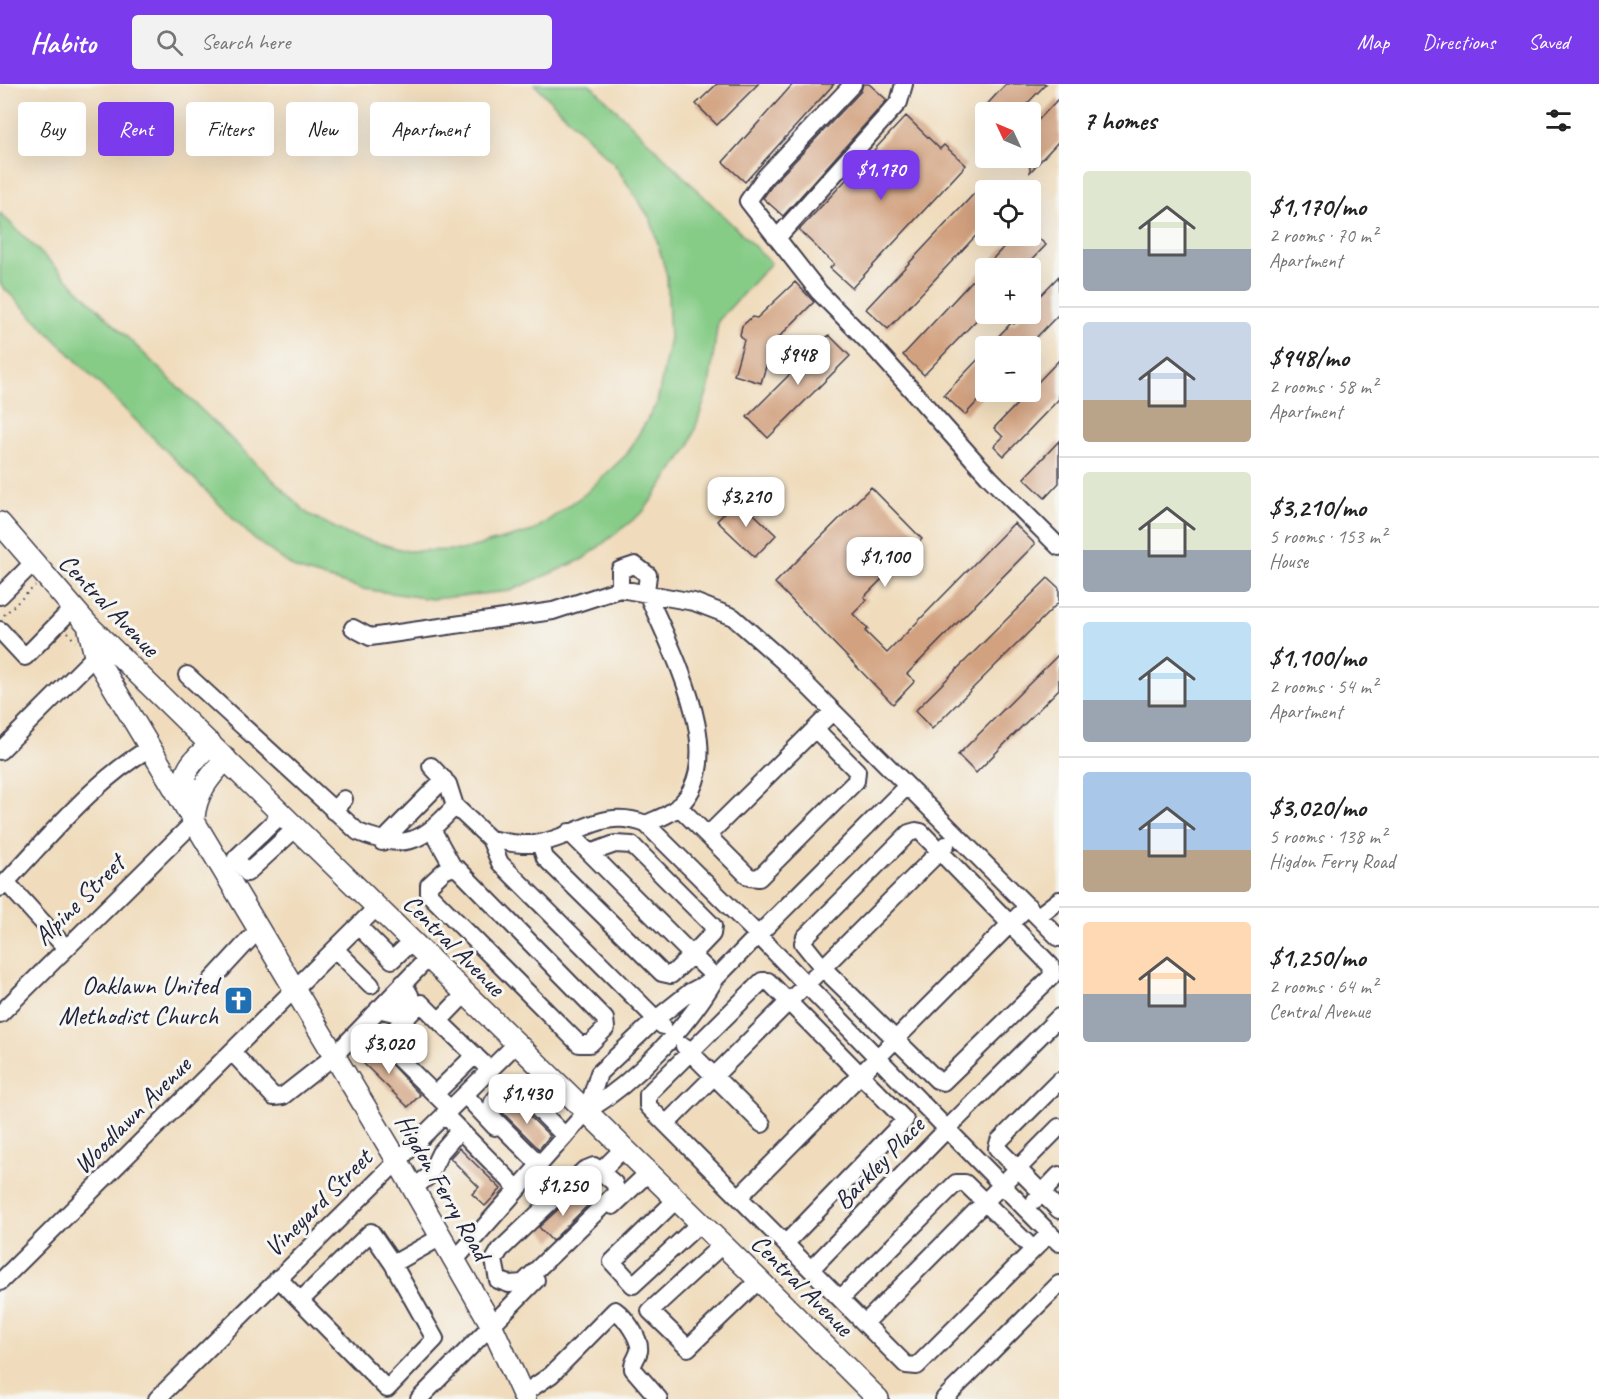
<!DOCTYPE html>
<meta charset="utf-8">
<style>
body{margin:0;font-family:Caveat,sans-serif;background:#f2f2f2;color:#222;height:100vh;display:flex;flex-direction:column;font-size:22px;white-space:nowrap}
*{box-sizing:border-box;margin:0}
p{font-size:20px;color:#767676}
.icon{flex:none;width:33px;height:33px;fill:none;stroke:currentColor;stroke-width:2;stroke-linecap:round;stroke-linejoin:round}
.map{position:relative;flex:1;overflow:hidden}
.panel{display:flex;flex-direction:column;background:#fff;width:540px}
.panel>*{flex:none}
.guide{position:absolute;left:18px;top:18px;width:570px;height:54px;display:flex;gap:12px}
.needle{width:39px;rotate:314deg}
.buttons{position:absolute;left:975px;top:18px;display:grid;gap:12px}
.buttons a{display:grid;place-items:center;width:66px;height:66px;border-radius:6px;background:#fff;box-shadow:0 6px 24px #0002;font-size:30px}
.price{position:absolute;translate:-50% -51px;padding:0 14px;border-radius:12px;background:#fff;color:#222;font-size:20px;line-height:39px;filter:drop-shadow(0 2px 3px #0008)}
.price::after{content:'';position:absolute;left:50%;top:36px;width:18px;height:14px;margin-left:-9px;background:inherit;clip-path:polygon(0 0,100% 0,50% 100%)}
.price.active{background:#7c3aed;color:#fff}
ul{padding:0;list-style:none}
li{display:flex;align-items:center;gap:18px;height:150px;padding:0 24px}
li+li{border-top:2px solid #e0e0e0}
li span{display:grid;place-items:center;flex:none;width:168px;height:120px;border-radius:6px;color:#555}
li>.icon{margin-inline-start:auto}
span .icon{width:72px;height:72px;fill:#fffc;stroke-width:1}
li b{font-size:26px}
h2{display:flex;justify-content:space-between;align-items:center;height:72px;padding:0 24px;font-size:26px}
.chip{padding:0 21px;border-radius:6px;background:#fff;box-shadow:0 6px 24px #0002;font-size:21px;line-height:54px}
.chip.active{background:#7c3aed;color:#fff}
header{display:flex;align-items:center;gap:36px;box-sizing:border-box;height:84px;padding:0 30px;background:#7c3aed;color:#fff}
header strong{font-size:28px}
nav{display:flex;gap:33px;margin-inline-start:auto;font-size:21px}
.search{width:420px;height:54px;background:#f2f2f2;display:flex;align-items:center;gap:15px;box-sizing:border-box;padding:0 21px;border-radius:6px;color:#767676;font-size:22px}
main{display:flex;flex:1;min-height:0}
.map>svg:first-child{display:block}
.green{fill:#86cc87;stroke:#547761;stroke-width:1.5}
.building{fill:#d2a17f}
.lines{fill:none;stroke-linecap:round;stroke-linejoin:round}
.minor-casing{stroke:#413e4e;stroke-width:20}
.major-casing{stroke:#413e4e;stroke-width:24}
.path{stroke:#413e4e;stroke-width:2;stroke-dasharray:1.5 4.5;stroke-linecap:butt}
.minor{stroke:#fff;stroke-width:16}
.major{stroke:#fff;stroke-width:21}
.labels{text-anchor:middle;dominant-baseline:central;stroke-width:6;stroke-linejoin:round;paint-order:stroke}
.street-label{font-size:26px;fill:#22223b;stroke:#f6f6f2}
.poi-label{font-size:26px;fill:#22223b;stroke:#f6f6f2;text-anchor:end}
</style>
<header>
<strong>Habito</strong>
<div class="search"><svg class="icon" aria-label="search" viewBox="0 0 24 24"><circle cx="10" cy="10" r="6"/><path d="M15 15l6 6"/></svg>Search here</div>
<nav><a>Map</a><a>Directions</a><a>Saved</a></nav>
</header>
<main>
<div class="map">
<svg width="1059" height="1315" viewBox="0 0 1059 1315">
<rect width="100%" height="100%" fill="#f6f6f2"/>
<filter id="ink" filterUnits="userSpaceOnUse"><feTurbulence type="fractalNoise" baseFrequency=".0167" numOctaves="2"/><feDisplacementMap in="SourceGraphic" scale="12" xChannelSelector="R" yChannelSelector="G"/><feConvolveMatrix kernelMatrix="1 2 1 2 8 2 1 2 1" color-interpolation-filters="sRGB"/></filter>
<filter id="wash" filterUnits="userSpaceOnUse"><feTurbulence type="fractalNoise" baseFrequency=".008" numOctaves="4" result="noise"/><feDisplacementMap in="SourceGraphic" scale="24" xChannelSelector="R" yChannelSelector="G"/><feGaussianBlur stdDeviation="1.35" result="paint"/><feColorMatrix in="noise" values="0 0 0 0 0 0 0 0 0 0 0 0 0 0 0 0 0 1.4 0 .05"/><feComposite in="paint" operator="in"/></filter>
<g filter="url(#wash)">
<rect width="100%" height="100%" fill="#f0dcbc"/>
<path class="green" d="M 534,0 L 590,0 L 771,179 L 718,237 L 709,303 L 689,363 L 643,428 L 583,475 L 510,507 L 432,515 L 363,505 L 296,485 L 254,455 L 0,200 L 0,129 L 308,430 L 349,451 L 407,467 L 462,466 L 533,447 L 585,410 L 627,370 L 657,319 L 670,254 L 667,192 L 651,136 L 615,81 Z"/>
<g id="blocks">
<path class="building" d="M 717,0 L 758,0 L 717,41 L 696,20 Z
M 793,0 L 834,0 L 745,98 L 723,78 Z
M 863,0 L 869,0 L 887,16 L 783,132 L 763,114 L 773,100 L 861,7 Z
M 1006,0 L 1046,0 L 1019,28 L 980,28 Z
M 1059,14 L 1059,57 L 1030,88 L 1030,83 L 1021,74 L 1030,74 L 1030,45 Z
M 906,32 L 940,65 L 944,61 L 966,81 L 852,204 L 830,184 L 834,180 L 799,146 Z
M 986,97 L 986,141 L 888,245 L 866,225 Z
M 1014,152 L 1036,152 L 1046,161 L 1024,184 L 986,184 L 986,226 L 924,291 L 903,271 Z
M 1059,192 L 1059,230 L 1028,262 L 989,262 L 1012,238 L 1014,240 L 1024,230 L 1030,230 L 1030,222 Z
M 795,198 L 814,218 L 773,259 L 761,299 L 734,291 L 744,256 L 740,251 L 742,242 L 752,233 L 757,234 Z
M 829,251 L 850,272 L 768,354 L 747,333 Z
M 986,267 L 986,308 L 965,331 L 944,311 Z
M 1059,276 L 1059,315 L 1004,372 L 994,362 L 1003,353 L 994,344 Z
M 1059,357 L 1059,399 L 1045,414 L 1024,394 Z
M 871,403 L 922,455 L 864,513 L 867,516 L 853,530 L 868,545 L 865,547 L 887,569 L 1014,439 L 1035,460 L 907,590 L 915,597 L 893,620 L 775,499 Z
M 738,415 L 776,451 L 755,473 L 717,437 Z
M 1048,494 L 1059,504 L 1059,518 L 932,645 L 915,627 Z
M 1059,570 L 1059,605 L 976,689 L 958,671 Z
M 372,960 L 420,1011 L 408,1023 L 358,974 Z
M 510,1021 L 520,1023 L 550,1052 L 539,1065 L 503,1029 Z
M 459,1064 L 501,1105 L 485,1122 L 472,1110 L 479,1103 L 450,1074 Z
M 575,1110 L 587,1122 L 552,1157 L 539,1143 Z"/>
</g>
</g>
<g filter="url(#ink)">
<use href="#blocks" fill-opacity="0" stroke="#413e4e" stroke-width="1.5"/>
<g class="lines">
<defs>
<path id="minor" d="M 853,0 L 765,93 L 748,117 L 819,208 L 877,267 L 990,394 L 1059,463
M 777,154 L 899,18 L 904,0
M 0,512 L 32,480
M 353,544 L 370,553 L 553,527 L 620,505 L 694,518 L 733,533 L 783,577 L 1059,854
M 0,546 L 25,573 L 73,524
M 187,591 L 358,748 C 406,767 422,758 455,722
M 0,667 L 95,572
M 431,682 L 448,700 L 455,722 L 490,755 L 500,779 L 663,942
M 678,722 L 749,793 L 759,794 L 856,697 L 857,687 L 815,645
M 333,727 L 344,715
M 282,730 L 236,774 L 247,789 L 296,744
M 646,740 L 758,851 L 907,702
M 433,747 L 453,783
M 916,747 L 921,748 L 1051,882 L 1052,892 L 943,998 L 937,996 L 823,884 L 803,859 L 805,853 L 909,749 Z
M 708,751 L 833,627
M 490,755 C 506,758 524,762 540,759 C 580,751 603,723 646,740 C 654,736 664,733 671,728 C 738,684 669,563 646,507 L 648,491 L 635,481 L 620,486 L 620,505
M 382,758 L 444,695
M 540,759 L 545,774 L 662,889 L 671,891 L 692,871 L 569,748
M 590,769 L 615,760 L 632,761 L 713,842 L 712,850 L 692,871 L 716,894 L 758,851 L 947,1045 L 1059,933
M 453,783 L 459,786 L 605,935 L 606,944 L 590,960 L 579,960 L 429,810 L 429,801 L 444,787 Z
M 6,798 L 66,864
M 0,804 C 47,756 91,698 150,664
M 1038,832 L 1059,816
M 358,842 L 392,876 L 412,857
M 335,865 L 371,901
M 211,897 L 258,846
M 466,909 L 439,937 L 490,986
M 378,925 L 394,929 L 410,911 L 403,899
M 0,930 L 194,738
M 439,937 L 421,919 L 382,958 L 450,1025
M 684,962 L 762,1040
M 232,968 L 274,1013 L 283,1012 L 334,972 L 429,873
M 1059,997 L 999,1057 L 997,1064 L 1059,1126
M 519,1006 L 565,1052
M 435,1010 L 475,971
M 465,1011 L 495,1043
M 526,1013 C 507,1009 487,1007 493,1034 L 540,1081
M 444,1030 L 518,1105
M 666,1040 L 946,761
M 594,1082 L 614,1099 L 617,1108 L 523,1199 L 509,1200 L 498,1196 L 494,1176 L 500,1166 L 584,1086 Z
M 602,1086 L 624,1064
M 413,1104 L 429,1092 L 440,1069 L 460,1046
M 740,1112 L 1028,822
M 677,1115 L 612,1178 L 633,1201 L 700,1139
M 1035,1116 L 1059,1091
M 613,1122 L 649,1088
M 786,1159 L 905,1036 L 768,897 L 762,897 L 648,1010 L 648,1022 L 906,1281 L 917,1282 L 1050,1149
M 723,1160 L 650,1227 L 688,1264 L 759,1196
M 454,1177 L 587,1027 C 636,997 687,943 716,894 L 690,908 L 656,935 L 599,989 L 587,1027
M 812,1184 L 947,1045 L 1059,1159
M 278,1194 L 387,1305 L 435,1255 L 393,1180 L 441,1153
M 0,1198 L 377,823
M 841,1214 L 956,1099 L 965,1099 L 1033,1165
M 301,1216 L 371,1148 L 393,1180
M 865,1239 L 1059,1043
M 523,1310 L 551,1291 L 615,1226 C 625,1233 641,1255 639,1267 C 637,1275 632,1278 633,1285 L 659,1315
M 157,1315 L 516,960
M 419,1315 L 536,1196
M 944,1315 L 1059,1200"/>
<path id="major" d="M 0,439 L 88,541 L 759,1196 L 878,1315
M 88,541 L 95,572 L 397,1076 L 491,1240 L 525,1315
M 189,721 C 179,689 188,681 211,660
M 194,734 C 196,709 209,693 226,675"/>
</defs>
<use href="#minor" class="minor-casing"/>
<use href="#major" class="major-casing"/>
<path class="path" d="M 4,531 L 35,502
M 68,548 L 75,558"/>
<use href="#minor" class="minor"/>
<use href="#major" class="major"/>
</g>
</g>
<defs>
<symbol id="church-square" viewBox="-11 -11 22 22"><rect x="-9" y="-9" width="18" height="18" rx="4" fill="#1f6fb2" stroke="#f6f6f2"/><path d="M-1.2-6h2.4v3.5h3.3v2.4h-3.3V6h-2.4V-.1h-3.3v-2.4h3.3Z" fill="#fff"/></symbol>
</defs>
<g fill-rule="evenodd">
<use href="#church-square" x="222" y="900" width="33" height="33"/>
</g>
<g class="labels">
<g class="street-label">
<text transform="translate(109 521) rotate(46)">Central Avenue</text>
<text transform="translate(79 816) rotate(-45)">Alpine Street</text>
<text transform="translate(454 861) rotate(45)">Central Avenue</text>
<text transform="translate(132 1031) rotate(-45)">Woodlawn Avenue</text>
<text transform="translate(879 1079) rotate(-46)">Barkley Place</text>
<text transform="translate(443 1103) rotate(60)">Higdon Ferry Road</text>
<text transform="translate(318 1119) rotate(-45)">Vineyard Street</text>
<text transform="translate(802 1201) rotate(45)">Central Avenue</text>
</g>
<g class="poi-label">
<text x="218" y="901">Oaklawn United<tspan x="218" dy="30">Methodist Church</tspan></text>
</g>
</g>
</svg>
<div class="buttons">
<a><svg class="needle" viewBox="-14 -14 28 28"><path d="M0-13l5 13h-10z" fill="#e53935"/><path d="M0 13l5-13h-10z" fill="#767676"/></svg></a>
<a><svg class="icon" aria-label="locate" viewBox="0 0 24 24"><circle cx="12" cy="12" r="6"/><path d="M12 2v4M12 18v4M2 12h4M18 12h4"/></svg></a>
<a>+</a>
<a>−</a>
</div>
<b class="price active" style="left:881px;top:117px">$1,170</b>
<b class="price" style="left:798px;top:302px">$948</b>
<b class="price" style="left:746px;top:444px">$3,210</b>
<b class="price" style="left:885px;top:504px">$1,100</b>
<b class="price" style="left:389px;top:991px">$3,020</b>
<b class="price" style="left:527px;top:1041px">$1,430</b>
<b class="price" style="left:563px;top:1133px">$1,250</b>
<div class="guide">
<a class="chip">Buy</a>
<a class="chip active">Rent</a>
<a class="chip">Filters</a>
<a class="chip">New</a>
<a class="chip">Apartment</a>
</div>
</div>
<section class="panel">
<h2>7 homes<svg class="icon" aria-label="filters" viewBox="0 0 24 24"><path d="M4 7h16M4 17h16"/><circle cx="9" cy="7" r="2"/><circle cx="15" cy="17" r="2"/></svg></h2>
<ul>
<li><span style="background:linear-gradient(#dfe7d0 65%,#9aa5b1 0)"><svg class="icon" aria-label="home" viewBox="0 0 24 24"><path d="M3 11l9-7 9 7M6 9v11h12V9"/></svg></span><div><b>$1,170/mo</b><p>2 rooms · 70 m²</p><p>Apartment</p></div></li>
<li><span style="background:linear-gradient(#c9d6e8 65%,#b9a48a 0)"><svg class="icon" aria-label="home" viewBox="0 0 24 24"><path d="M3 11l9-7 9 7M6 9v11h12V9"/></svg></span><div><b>$948/mo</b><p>2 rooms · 58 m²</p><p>Apartment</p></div></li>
<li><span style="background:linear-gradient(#dfe7d0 65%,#9aa5b1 0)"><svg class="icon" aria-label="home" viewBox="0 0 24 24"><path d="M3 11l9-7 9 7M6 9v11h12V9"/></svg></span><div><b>$3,210/mo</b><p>5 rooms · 153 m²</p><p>House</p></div></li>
<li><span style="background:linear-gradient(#bfe0f5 65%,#9aa5b1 0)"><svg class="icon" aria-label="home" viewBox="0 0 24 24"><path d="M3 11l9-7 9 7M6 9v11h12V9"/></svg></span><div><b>$1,100/mo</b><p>2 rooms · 54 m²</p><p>Apartment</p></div></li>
<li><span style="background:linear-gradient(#a9c7e8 65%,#b9a48a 0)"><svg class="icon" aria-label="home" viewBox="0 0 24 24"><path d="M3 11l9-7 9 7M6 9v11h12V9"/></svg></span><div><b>$3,020/mo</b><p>5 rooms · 138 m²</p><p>Higdon Ferry Road</p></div></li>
<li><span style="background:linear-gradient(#ffd9b3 60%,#9aa5b1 0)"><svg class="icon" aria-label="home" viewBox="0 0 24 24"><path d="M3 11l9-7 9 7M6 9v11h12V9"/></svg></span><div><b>$1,250/mo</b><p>2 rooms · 64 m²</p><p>Central Avenue</p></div></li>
</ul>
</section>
</main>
